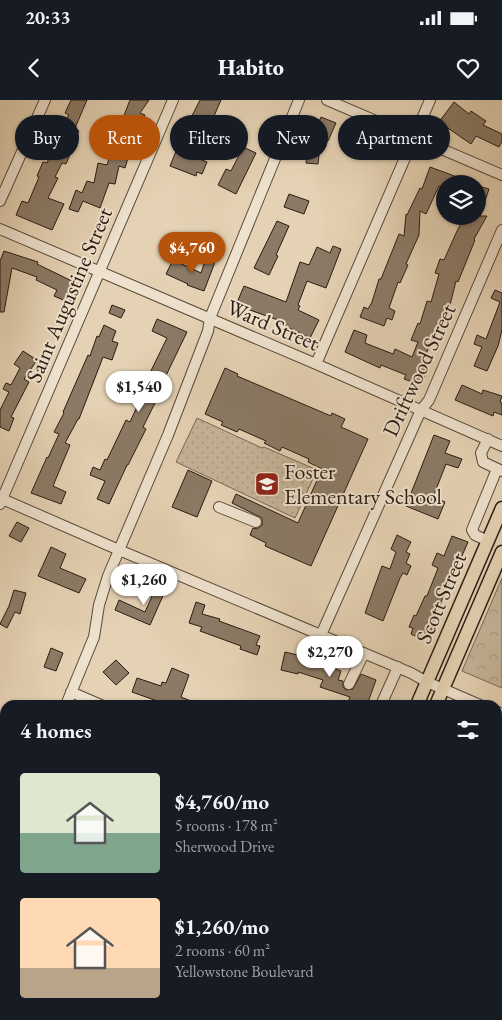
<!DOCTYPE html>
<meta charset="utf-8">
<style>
body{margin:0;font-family:"EB Garamond",serif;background:#242831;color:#f1f3f6;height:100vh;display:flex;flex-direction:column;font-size:19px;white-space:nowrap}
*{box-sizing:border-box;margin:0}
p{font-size:16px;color:#9ea1a6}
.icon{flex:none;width:28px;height:28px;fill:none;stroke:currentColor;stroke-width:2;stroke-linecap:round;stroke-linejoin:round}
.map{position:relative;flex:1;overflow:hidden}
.sheet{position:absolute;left:0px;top:600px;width:502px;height:320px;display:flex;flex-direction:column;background:#171b24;border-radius:15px 15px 0 0;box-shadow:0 1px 4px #0004}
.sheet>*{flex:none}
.banner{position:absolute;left:15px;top:15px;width:472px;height:45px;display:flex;gap:10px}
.controls{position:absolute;left:436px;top:75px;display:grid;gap:10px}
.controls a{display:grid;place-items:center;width:50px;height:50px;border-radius:50%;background:#171b24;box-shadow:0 1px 4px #0004;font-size:25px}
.price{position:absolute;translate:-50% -42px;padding:0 11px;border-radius:18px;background:#fff;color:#222;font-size:16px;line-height:32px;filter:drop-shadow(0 1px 2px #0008)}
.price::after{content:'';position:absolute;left:50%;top:30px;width:15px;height:11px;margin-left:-8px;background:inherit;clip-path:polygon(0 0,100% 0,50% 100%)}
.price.active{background:#b45309;color:#fff}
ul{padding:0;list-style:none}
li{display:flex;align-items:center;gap:15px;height:125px;padding:0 20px}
li span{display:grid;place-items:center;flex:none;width:140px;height:100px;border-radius:5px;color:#555}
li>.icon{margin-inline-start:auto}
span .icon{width:60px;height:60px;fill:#fffc;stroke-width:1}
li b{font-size:21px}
h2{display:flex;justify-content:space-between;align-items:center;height:60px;padding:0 20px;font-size:21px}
.tag{padding:0 18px;border-radius:22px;background:#171b24;box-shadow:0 1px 4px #0004;font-size:18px;line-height:45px}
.tag.active{background:#b45309;color:#fff}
.status{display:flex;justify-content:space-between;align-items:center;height:35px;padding:0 25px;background:#171b24;direction:ltr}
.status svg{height:14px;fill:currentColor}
header{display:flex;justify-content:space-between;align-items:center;height:65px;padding:0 20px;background:#171b24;font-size:22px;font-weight:800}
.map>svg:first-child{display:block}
.grass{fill:url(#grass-dots);stroke:#786755}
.park{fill:url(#park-crowns);stroke:#786755}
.building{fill:#8b7a66;stroke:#2a1b12}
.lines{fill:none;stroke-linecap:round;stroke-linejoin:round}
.minor-casing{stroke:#59493a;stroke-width:12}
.major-casing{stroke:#2a1b12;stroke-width:15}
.minor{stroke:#eee2ce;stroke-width:10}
.major{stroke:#e5d2b4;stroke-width:12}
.labels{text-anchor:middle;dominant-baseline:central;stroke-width:4;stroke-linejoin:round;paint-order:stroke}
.street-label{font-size:22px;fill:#2a1b12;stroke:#eee2ce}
.poi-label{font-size:22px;fill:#2a1b12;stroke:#eee2ce;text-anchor:start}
</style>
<div class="status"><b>20:33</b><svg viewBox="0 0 49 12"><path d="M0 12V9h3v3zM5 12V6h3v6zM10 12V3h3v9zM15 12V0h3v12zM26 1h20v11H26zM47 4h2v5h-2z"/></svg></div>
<header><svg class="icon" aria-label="back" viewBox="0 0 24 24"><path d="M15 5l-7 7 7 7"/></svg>Habito<svg class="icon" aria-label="heart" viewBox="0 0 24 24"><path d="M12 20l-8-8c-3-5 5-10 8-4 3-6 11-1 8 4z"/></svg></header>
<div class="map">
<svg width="502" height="920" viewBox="0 0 502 920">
<defs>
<pattern id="grass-dots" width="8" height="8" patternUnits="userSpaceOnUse" patternTransform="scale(1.25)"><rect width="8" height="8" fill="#c5b398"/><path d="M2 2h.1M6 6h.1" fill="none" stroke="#a99982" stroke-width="1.8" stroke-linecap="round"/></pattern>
<pattern id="park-crowns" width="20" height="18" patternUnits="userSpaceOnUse" patternTransform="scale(1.25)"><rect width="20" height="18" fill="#c5b398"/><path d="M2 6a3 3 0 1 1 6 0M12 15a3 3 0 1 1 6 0" fill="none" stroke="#a99982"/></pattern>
</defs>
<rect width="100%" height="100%" fill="#e5d2b4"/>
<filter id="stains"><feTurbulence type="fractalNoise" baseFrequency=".004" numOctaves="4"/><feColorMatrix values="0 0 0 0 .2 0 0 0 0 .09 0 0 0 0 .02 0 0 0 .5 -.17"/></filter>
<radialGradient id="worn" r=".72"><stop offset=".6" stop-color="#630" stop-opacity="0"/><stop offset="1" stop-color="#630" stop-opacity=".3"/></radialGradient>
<path class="grass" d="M 197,318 L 262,348 L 264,347 L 317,370 L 295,418 L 176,362 Z"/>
<path class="park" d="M 502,478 L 502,588 L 462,571 Z"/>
<path class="building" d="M 71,0 L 87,0 L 75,28 L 79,31 L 65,50 L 71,52 L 66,64 L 62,63 L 55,77 L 58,78 L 48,98 L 64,104 L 52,130 L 16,115 L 22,101 L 28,103 L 39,77 L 37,76 L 43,62 L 47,63 L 58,35 L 55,34 L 69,15 L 65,13 Z
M 130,0 L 149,0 L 140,13 L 145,15 L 139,29 L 141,30 L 133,48 L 131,48 L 125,68 L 119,66 L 115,84 L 109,83 L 100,108 L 83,101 L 78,112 L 69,109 L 76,90 L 82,93 L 87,81 L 94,83 L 98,63 L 107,65 L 113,46 L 114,46 L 126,19 L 123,18 Z
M 200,0 L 221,0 L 211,23 L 206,21 L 201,36 L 189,55 L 207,62 L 202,74 L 197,72 L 196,76 L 170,66 L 179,44 L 178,43 Z
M 454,2 L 469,14 L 471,11 L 486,21 L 483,25 L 502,34 L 502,41 L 499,47 L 476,36 L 471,44 L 439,22 Z
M 321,17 L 336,23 L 328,41 L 321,38 L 318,64 L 306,63 L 309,32 L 308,32 L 311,24 L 317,26 Z
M 374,40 L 386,46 L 379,60 L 367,54 Z
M 243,47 L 256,53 L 236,94 L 218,85 L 226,69 L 231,71 Z
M 430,67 L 460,78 L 458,84 L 445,84 L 445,88 L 439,86 L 426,114 L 420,111 L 419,135 L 406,164 L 408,165 L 400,183 L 398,182 L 389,208 L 395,211 L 392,220 L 387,218 L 384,226 L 360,217 L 364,207 L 368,209 L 372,202 L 379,179 L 381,179 L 399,134 L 404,136 L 406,114 L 407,115 L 420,88 L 422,89 Z
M 478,86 L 489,89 L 480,116 L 487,116 L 474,139 L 475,140 L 458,182 L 456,181 L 450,205 L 447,204 L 439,227 L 437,226 L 428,249 L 422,265 L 428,267 L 421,285 L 404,279 L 406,275 L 381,265 L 380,268 L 345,252 L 354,230 L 367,235 L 365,243 L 393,254 L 395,249 L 412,257 L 418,242 L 411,240 L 418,223 L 420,224 L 427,201 L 431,202 L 439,174 L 435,173 L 440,159 L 444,160 L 457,131 L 465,116 L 478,116 Z
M 289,94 L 309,101 L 304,114 L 284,107 Z
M 277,121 L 289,126 L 276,155 L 278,156 L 269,175 L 254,168 Z
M 333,146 L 341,149 L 326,188 L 307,181 L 298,205 L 300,206 L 298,210 L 319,220 L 310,238 L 277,222 L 278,220 L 236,205 L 244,186 L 286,202 L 300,162 L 309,165 L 317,147 L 330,153 Z
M 4,151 L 38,162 L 37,164 L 78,184 L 70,203 L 54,196 L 57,190 L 36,180 L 37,177 L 12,168 L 4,212 L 0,212 L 0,161 Z
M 206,158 L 215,162 L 204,191 L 187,185 L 188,184 L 166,174 L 173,160 L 201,173 Z
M 495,190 L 502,193 L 502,230 L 498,246 L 487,271 L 474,266 L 482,247 L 474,244 L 477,235 L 486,239 L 500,202 L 491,198 Z
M 112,205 L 125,210 L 121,218 L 109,213 Z
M 157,219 L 187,232 L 160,288 L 162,289 L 143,327 L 146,329 L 128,365 L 127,365 L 109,404 L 97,399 L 105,381 L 90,375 L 93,367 L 100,370 L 105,359 L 107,360 L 126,320 L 130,322 L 141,298 L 133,294 L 141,278 L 146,281 L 167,238 L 152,231 Z
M 104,225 L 116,231 L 112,241 L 118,243 L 112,260 L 103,257 L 79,319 L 78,319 L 65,343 L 70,345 L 53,386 L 66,392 L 61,404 L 31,393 L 47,357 L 48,358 L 59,334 L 54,332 L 64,313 L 63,312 L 88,255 L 90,256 L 97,236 L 99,237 Z
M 23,251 L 37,260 L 24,279 L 29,282 L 11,317 L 14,318 L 9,331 L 0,327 L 0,310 L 9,292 L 3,289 L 6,283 L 11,285 L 20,268 L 14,264 Z
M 225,268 L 238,274 L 237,276 L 331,316 L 332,313 L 345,319 L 341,327 L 368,339 L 311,466 L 265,446 L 266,443 L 250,435 L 253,428 L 257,429 L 262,425 L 262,418 L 232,403 L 236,394 L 298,423 L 322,369 L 308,362 L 309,359 L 282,347 L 280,351 L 264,343 L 266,341 L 239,329 L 237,332 L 221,325 L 223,322 L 205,314 Z
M 462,285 L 482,294 L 483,290 L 502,296 L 500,302 L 502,303 L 502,315 L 494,312 L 493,316 L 455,300 Z
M 434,335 L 450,341 L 445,353 L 462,359 L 458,368 L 446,364 L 433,397 L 445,402 L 438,419 L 406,406 Z
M 188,370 L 212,381 L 197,417 L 172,407 Z
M 17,422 L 29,428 L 21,442 L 9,436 Z
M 397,435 L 411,442 L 406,452 L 410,454 L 406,463 L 411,466 L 407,475 L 403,473 L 400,478 L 383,521 L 365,513 L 382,466 L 390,469 L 396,452 L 391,449 Z
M 452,436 L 468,442 L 454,474 L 453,474 L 432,523 L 434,524 L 429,537 L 423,534 L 421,539 L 411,534 L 413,528 L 409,527 L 414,515 L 416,516 L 425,496 L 427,496 L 438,468 L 432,465 L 437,453 L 444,456 Z
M 51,447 L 66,454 L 60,468 L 86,479 L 79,493 L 38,476 Z
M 151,482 L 166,489 L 150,525 L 115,510 L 119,500 L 145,512 L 153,494 L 147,491 Z
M 14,490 L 26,493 L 20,514 L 15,512 L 7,528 L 0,524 L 9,506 Z
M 196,502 L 205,505 L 202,514 L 220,519 L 219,521 L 260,536 L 256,545 L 260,546 L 257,555 L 240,549 L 241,546 L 200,531 L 202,527 L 189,523 Z
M 51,548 L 63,553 L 56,571 L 44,567 Z
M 285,552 L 302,556 L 341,571 L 338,580 L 343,581 L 343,587 L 346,590 L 353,589 L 361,574 L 376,580 L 367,605 L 347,605 L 350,597 L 320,587 L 323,580 L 298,572 L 298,574 L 281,570 Z
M 116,560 L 129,573 L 116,585 L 103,572 Z
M 172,568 L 189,575 L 181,597 L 201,605 L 159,605 L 160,602 L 132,592 L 137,578 L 161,586 L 162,582 L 166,583 Z"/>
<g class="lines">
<defs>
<path id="minor" d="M 327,0 L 502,75
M 0,101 L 45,0
M 0,129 L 316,264 L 502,346
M 316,264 L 430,0
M 488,339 L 481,353 L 483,362 L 502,371
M 0,398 L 119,450 L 411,573 L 427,582 L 480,605
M 0,404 L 173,0
M 219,407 L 256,422
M 488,441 L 475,435 L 472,430 L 497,369
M 321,535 L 421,310 L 429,300 L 502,130
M 349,584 L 364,553
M 71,592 L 101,605
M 66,605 L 94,537 L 99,505 L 108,476 L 168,335 L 208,231 L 210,218 L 299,0
M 381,605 L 398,567
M 498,612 L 502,614
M 0,757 L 5,745
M 498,776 L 502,778
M 0,826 L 5,829
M 498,907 L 502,909
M 204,915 L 216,920"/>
<path id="major" d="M 417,605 L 502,408
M 436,605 L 502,452
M 280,920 L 282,915
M 301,920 L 303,915"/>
</defs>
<use href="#minor" class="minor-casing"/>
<use href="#major" class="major-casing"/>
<use href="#minor" class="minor"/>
<use href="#major" class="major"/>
</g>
<defs>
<symbol id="school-square" viewBox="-11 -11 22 22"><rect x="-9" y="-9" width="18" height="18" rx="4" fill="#8f2418" stroke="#eee2ce"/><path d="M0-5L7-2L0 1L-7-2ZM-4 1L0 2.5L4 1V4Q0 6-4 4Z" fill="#fff"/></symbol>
</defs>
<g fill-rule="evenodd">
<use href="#school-square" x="253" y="370" width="28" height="28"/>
</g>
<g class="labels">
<g class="street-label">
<text transform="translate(69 195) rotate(-67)">Saint Augustine Street</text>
<text transform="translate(273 225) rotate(23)">Ward Street</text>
<text transform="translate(419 270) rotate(-65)">Driftwood Street</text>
<text transform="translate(441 498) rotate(-67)">Scott Street</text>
</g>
<g class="poi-label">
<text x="284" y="371">Foster<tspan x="284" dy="25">Elementary School</tspan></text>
</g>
</g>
<rect width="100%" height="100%" filter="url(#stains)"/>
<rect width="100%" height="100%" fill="url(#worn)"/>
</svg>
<div class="controls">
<a><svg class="icon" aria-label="layers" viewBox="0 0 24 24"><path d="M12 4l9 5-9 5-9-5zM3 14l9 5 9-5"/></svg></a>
</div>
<b class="price active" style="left:192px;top:174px">$4,760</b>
<b class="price" style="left:139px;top:313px">$1,540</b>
<b class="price" style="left:144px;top:506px">$1,260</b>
<b class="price" style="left:330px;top:578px">$2,270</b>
<div class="banner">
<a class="tag">Buy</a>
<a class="tag active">Rent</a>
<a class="tag">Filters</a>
<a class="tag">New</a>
<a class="tag">Apartment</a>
</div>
<section class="sheet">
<h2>4 homes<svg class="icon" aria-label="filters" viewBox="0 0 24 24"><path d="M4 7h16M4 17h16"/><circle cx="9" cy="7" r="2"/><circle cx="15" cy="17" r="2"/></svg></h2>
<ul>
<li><span style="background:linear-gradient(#dfe7d0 60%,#7fa58c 0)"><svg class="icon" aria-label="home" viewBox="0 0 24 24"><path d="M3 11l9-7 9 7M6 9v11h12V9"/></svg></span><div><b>$4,760/mo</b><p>5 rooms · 178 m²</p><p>Sherwood Drive</p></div></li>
<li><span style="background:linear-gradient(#ffd9b3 70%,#b9a48a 0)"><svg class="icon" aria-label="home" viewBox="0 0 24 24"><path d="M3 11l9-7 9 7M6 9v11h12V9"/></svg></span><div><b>$1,260/mo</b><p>2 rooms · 60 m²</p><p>Yellowstone Boulevard</p></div></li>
</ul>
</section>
</div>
